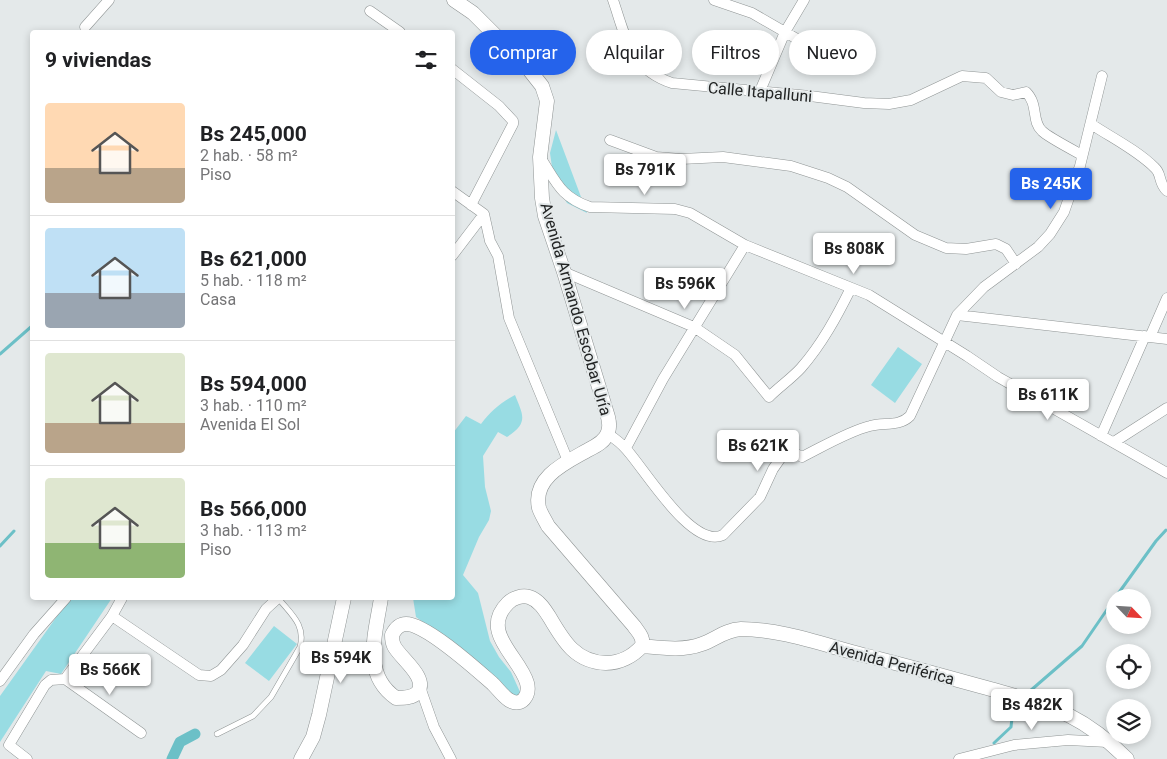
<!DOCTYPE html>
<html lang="es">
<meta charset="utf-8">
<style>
body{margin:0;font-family:Roboto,sans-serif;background:#f6f6f6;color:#202124;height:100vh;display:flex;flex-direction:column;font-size:19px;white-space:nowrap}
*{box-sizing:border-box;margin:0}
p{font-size:16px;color:#757577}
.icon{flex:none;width:28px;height:28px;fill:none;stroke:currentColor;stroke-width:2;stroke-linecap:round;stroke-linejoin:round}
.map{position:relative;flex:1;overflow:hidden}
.side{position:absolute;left:30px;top:30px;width:425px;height:570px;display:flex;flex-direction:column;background:#fff;border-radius:5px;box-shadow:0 2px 8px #0003}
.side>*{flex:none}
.banner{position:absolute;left:470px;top:30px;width:475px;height:45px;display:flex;gap:10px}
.needle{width:32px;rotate:115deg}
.fabs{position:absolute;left:1106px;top:589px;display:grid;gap:10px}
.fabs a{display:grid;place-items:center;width:45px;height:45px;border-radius:50%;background:#fff;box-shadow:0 2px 8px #0003;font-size:25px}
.price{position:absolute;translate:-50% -42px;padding:0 11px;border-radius:5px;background:#fff;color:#222;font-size:16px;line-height:32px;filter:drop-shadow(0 1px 2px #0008)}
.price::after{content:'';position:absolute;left:50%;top:30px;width:15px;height:11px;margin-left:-8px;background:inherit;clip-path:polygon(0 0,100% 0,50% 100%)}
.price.active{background:#2563eb;color:#fff}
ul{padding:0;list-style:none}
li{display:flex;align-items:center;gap:15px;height:125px;padding:0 15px}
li+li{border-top:1px solid #e0e0e0}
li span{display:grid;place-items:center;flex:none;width:140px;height:100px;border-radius:5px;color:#555}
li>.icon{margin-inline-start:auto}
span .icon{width:60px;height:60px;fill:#fffc;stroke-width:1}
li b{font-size:21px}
h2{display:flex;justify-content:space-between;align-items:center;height:60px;padding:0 15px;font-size:21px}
.chip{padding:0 18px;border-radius:22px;background:#fff;box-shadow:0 2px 8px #0003;font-size:18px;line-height:45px}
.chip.active{background:#2563eb;color:#fff}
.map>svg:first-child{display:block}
.green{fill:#98dce3}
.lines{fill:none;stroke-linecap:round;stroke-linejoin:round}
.stream{stroke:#6cc0c7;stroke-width:3}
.canal{stroke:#6cc0c7;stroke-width:11}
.lane-casing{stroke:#8f9494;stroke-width:6}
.street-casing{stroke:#8f9494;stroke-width:11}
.secondary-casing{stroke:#8f9494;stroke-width:15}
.lane{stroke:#fff;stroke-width:5}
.street{stroke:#fff;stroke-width:10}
.secondary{stroke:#fff;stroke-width:14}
.labels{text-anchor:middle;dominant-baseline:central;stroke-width:4;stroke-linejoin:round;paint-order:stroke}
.street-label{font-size:16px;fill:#222424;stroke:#e4e9ea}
</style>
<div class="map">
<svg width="1167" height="759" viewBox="0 0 1167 759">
<rect width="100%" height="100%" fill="#e4e9ea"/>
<path class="green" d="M 556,130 L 587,213 L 567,203 L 554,181 L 550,153 Z
M 898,347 L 922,364 L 895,403 L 871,385 Z
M 515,395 C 523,415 529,423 507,437 L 498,432 L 483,456 L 485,487 L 491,511 L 489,520 L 479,537 L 463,575 L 478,593 L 490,641 L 499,657 L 511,672 L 521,694 L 513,697 L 444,637 L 416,617 L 413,598 L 452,598 L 453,433 L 466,416 L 481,424 C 491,411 500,403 515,395 Z
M 70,598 L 112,598 L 61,674 L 46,671 L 0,742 L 0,696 Z
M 274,626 L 297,644 L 269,681 L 245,663 Z"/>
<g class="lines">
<path class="stream" d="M 0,354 L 32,326
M 0,546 L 14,531
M 1115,598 L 1156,541 L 1166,530
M 1030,691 L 1082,646 L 1115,598
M 994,743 L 1011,727 L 1013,709 L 1016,706"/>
<path class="canal" d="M 172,759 L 180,742 L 195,734"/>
<defs>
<path id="lane" d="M 217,734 L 253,716 L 271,697 L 300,647 C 306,625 291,614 278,598"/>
<path id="street" d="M 613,0 C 626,38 630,69 672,83 L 810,96 L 864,103 L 889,104 L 911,100 L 962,76 L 986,78 L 1001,92 L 1013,95 L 1026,92 C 1039,105 1031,121 1042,131 C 1048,137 1073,150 1082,155
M 714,0 L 752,13 L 830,58
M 370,11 L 400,32
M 85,27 L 109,0
M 452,69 L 499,106 L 513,121 L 513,124 L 471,205
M 760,91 L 785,32 L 804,0
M 1091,124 C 1112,138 1137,150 1155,168 C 1162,174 1158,183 1167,191
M 610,140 L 656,157 L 681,159 L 723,157 L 791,166 L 828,178 L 847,187 L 915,235 L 946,248 L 966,249 L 996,244 L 1006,249 L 1016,264
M 540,157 C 556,181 560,197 590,207 L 675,209 L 690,213 L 745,245 L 869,295 L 967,356 L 998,377 L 1167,473
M 452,191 L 484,214 L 490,241 L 498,256 L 509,318 L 568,461
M 452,256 L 484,214
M 564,272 L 694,327 L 735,355 L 769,397 C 779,387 792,378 801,368 C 822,344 837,316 851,288
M 957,315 L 1167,339
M 1150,337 L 1167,298
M 608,434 C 614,438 621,443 626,449 C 644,468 692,550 723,535 L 760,497 L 773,469 L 787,449 L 802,457 C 822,447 849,431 870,426 C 884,422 899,427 910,416 L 957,315 L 984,287 L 1038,247 L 1050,234 L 1064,212 L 1080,166 L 1102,76
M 1101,436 L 1145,336
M 1114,442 L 1167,408
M 626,448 L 663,379 L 745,245
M 112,616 L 199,675 L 211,676 L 221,670 L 243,645 L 266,609 L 278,598
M 65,679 L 141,733
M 0,681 L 34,634 L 66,598
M 420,687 L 434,727 L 451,759
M 27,759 L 9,745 L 45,685 L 51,680 L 65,679 L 112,616 L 122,598
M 959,759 L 1014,745 L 1068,740 L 1108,742"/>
<path id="secondary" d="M 454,0 L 473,13 L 527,67 L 542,86 L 547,101 L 540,157 L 542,198 L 545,216 L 564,272 L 608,417 C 609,421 610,427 608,432 C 606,441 596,446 588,450 C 567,462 532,477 539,508 C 541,514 545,520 548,526 L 634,626 C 638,632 644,637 642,646
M 381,598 C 376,632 361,674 396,698 C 404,698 413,698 418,692 C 428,677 400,658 394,646 C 392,642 392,639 392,635 C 395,629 399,624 406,624 C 426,624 477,670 493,684 C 498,689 503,696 509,700 C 522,708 530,695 527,683 C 520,657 479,632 508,603 C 513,598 522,595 529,597 C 539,600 545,610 550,618 C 564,642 576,662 606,663 C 620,663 633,656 642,646
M 642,646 C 663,648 683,651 702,644 C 716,639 725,630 741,629 C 781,629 824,645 863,655 C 905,665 946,677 987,688 C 1015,696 1044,703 1070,716 C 1092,727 1110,742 1127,759
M 301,759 L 313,737 L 319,715 L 344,598"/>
</defs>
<use href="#lane" class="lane-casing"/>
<use href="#street" class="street-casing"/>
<use href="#secondary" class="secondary-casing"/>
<use href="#lane" class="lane"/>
<use href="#street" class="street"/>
<use href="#secondary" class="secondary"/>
</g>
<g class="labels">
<g class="street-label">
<text transform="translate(760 92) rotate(5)">Calle Itapalluni</text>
<text transform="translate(576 309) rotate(74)">Avenida Armando Escobar Uría</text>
<text transform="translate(892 663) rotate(15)">Avenida Periférica</text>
</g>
</g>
</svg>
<div class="fabs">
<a><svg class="needle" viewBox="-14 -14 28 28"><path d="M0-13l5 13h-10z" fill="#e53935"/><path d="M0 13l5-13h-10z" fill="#757577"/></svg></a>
<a><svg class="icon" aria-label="locate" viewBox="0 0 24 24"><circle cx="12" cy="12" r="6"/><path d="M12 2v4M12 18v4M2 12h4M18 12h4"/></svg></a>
<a><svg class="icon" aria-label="layers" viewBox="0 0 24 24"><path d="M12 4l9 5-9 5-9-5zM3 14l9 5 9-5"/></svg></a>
</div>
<b class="price" style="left:645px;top:196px">Bs 791K</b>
<b class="price active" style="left:1051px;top:210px">Bs 245K</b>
<b class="price" style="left:854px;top:275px">Bs 808K</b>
<b class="price" style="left:685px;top:310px">Bs 596K</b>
<b class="price" style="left:1048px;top:421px">Bs 611K</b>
<b class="price" style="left:758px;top:472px">Bs 621K</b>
<b class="price" style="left:341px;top:684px">Bs 594K</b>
<b class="price" style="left:110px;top:696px">Bs 566K</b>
<b class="price" style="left:1032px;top:731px">Bs 482K</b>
<div class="banner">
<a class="chip active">Comprar</a>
<a class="chip">Alquilar</a>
<a class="chip">Filtros</a>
<a class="chip">Nuevo</a>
</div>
<section class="side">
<h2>9 viviendas<svg class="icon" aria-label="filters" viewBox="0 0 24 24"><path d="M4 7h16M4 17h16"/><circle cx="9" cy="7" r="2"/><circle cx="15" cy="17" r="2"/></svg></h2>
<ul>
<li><span style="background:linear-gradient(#ffd9b3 65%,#b9a48a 0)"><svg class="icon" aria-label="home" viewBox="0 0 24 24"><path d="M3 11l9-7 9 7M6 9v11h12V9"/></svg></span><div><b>Bs 245,000</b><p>2 hab. · 58 m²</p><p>Piso</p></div></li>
<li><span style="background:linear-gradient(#bfe0f5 65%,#9aa5b1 0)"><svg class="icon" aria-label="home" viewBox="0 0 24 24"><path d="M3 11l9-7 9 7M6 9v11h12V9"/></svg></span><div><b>Bs 621,000</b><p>5 hab. · 118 m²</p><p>Casa</p></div></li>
<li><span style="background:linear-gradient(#dfe7d0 70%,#b9a48a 0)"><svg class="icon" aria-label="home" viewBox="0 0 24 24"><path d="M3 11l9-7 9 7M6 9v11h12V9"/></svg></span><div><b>Bs 594,000</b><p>3 hab. · 110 m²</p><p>Avenida El Sol</p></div></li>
<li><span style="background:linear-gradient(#dfe7d0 65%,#8fb573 0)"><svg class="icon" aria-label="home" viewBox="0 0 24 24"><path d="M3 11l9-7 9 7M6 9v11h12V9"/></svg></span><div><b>Bs 566,000</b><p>3 hab. · 113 m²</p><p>Piso</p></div></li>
</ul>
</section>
</div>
